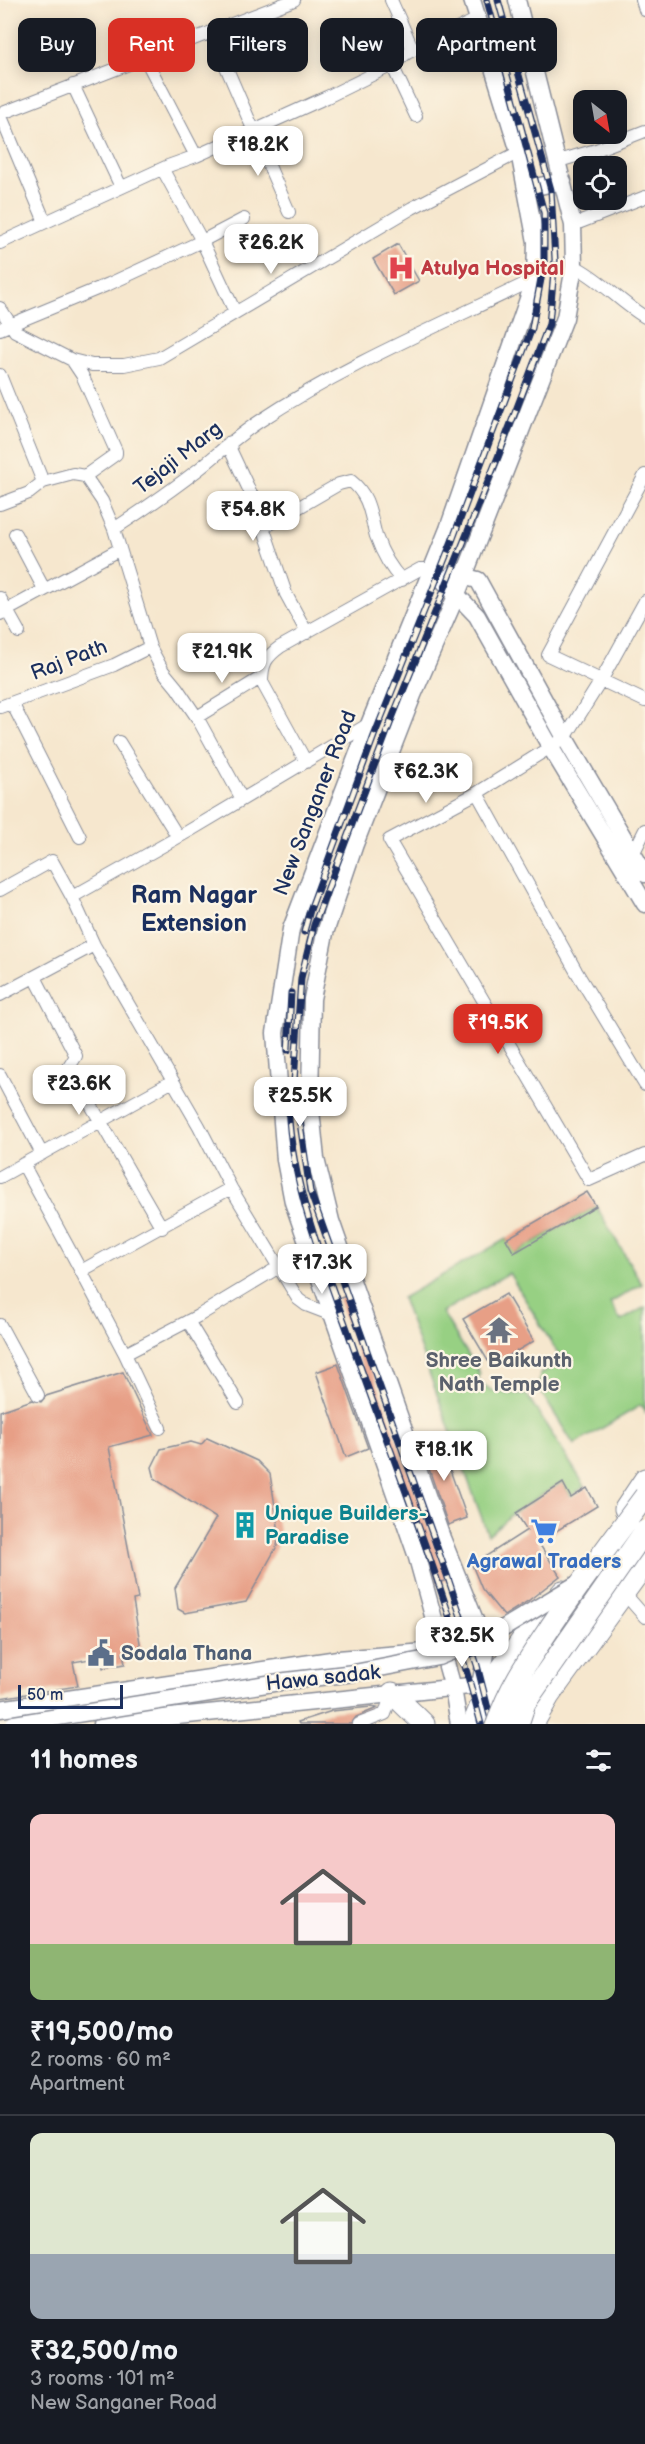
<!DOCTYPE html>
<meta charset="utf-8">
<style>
body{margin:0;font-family:"Balsamiq Sans",sans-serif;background:#20242c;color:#f1f3f6;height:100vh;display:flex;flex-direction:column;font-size:22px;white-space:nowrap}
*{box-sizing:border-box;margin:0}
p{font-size:20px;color:#9ea1a6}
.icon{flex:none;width:33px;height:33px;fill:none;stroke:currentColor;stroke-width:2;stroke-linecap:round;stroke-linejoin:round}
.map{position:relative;height:1724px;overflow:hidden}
.sheet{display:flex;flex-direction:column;background:#171b24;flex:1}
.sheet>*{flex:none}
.top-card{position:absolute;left:18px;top:18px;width:609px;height:54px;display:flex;gap:12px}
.needle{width:39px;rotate:149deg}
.controls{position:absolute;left:573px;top:90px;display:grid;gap:12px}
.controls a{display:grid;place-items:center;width:54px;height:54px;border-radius:12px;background:#171b24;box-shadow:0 3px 15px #0003;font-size:30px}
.scale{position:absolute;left:18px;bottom:15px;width:105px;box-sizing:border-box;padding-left:6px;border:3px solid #1b2f5e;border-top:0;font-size:16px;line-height:21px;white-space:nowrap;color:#1b2f5e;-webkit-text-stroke:4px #fcf5e5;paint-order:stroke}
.price{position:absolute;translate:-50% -51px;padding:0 14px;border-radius:12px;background:#fff;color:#222;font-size:20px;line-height:39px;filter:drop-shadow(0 2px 3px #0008)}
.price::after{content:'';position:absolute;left:50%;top:36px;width:18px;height:14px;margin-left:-9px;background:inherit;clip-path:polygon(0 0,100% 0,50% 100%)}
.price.selected{background:#d93025;color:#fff}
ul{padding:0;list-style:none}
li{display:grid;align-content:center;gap:12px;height:318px;padding:0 30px}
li+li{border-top:2px solid #363941}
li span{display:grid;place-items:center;height:186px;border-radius:12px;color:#555}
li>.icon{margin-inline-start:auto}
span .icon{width:108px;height:108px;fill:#fffc;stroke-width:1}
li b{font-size:26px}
h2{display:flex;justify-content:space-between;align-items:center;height:72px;padding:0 30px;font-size:26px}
.chip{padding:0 21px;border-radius:12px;background:#171b24;box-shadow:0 3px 15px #0003;font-size:21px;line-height:54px}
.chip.selected{background:#d93025;color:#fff}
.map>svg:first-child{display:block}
.green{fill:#97d083;stroke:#598070;stroke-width:1.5}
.building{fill:#e79f86}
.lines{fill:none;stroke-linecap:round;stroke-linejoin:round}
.street-casing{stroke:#888b96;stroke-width:14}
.secondary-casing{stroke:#888b96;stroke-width:19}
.highway-casing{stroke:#888b96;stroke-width:23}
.street{stroke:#fff;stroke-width:12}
.secondary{stroke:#fff;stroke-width:16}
.highway{stroke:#fff;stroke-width:21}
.rail-casing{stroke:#1b2f5e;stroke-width:7}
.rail{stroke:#fcf5e5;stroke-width:4.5;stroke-dasharray:14;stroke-linecap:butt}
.secondary-bridge-casing{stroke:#888b96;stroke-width:19;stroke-linecap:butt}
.highway-bridge-casing{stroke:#888b96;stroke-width:23;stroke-linecap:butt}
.secondary-bridge{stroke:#fff;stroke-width:16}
.highway-bridge{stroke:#fff;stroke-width:21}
.labels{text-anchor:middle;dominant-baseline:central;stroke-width:4.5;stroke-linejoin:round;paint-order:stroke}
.health-label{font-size:21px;font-weight:bold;fill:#be3a42;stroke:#fcf5e5;text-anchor:start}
.street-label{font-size:21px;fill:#1b2f5e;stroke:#fcf5e5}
.worship-label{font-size:21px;font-weight:bold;fill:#5b616d;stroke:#fcf5e5}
.culture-label{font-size:21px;font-weight:bold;fill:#0d838f;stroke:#fcf5e5;text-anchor:start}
.shop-label{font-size:21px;font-weight:bold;fill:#366cbe;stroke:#fcf5e5}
.service-label{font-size:21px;font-weight:bold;fill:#4e5e75;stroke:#fcf5e5;text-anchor:start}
.quarter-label{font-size:24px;font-weight:bold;fill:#1b2f5e;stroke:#fcf5e5}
</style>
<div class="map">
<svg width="645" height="1724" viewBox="0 0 645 1724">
<rect width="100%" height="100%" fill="#fcf5e5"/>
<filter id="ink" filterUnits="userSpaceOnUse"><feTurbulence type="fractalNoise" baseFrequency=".0167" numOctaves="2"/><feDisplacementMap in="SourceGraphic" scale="12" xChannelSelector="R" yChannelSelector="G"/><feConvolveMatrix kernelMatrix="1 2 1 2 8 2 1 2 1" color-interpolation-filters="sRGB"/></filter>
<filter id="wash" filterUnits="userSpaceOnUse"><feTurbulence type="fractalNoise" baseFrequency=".008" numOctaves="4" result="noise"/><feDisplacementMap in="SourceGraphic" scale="24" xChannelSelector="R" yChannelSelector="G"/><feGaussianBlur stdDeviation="1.35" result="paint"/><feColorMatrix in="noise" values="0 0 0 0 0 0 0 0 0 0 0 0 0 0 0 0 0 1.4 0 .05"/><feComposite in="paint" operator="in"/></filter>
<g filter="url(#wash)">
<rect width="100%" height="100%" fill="#f6e7ce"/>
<path class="green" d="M 596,1206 L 642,1284 L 610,1303 L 621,1321 L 645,1307 L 645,1412 L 641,1405 L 574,1445 L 539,1389 L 540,1374 L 562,1360 L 509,1273 L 442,1312 L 480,1374 L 477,1378 C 496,1399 503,1391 527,1395 L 585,1486 L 571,1496 L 562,1482 L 513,1513 L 488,1535 L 402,1298 L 506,1239 L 515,1253 Z"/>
<g id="blocks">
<path class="building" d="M 398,244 L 419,281 L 394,295 L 373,259 Z
M 587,1192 L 596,1206 L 514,1253 L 506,1239 Z
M 506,1294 L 534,1341 L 491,1366 L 463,1319 Z
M 346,1296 L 447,1580 L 435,1584 L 426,1551 L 338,1299 Z
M 338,1364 L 368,1448 L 346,1457 L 316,1372 Z
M 123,1372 L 153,1435 L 109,1447 L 138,1599 L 133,1600 L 141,1649 L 123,1653 L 125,1664 L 103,1668 L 101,1657 L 73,1662 L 78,1686 L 0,1698 L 0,1411 L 32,1400 L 41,1402 L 46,1396 Z
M 207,1438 L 257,1461 L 270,1474 L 279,1532 L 277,1546 L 246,1602 L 185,1613 L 178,1609 L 175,1588 L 216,1518 L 155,1479 L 152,1467 L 161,1449 L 191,1442 L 201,1445 Z
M 439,1439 L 467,1518 L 448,1525 L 421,1445 Z
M 563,1483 L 571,1498 L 587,1488 L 597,1506 L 538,1542 L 560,1576 L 528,1601 L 504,1616 L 482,1589 L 472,1565 L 527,1530 L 516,1513 Z
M 371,1707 L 377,1708 L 356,1717 L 351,1724 L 299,1724 L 298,1722 L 332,1711 Z"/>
</g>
</g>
<g filter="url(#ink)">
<use href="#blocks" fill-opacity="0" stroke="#888b96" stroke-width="1.5"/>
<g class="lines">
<defs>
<path id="street" d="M 391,0 L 413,50
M 642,0 L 645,10
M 211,32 L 289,212
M 145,58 L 196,156
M 392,65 L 416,116
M 73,85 L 121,187
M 0,114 L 294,0
M 0,114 L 45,222
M 559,161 L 596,150 L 645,131
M 163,170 L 202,241 L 235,312
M 573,225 L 645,197
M 0,243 L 168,166 L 196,156 L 327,97 L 392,65 L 407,53 L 478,19
M 574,266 C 601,279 619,302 645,317
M 0,308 L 15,331 L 72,360 L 92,365 L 124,365 L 159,358 L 412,208 L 519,152
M 0,329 L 109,284 L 202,241 L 244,219
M 72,360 L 82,375 L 116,451 L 116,454 L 85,476
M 0,375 L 43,482 L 73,474 L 85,476 L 102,501 L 114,529
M 230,442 L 231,451 L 254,500 L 286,594 L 307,633
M 645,475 L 548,655 L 645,701
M 0,504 L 29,493 L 43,482
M 263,528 L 339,484 L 351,481 C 370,496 370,515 376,536 C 382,553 389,567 402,580
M 15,534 L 44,589
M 0,598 L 19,632
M 645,601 L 602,679 L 565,738 L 477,793 L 576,971 L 645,1085
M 0,614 L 120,549
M 12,703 L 80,837
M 0,707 L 114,665 L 150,647
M 197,717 L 262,677
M 119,742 L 178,837
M 306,762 L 262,682 C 262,664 266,657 280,647 L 420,569 L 432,569
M 477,793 L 389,840 L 589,1180 L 645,1155
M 242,799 L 198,719 L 177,688 L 163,671 L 150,647 L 114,529 C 143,510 172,490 199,469 C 220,452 238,435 260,421 C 346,364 443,324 535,279
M 633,854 L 645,830
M 0,890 L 52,861 L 72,897 L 94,945 L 199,1126 L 231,1188 L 298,1299 L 306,1305 L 332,1315
M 72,897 L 189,831 L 369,724
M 35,977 L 76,1056 L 69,1067 L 162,1228
M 0,995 L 94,945
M 0,1075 L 42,1154
M 23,1164 L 81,1271
M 0,1177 L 173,1081
M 231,1188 L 81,1271 L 125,1354 L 198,1316 L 279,1267
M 188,1321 L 238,1403
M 0,1325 L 38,1395
M 125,1354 L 160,1428
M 624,1593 L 645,1617
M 359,1724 L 385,1714 L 392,1693"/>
<path id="secondary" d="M 526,189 L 563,181
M 432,569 L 477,616 L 551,748 L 645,904
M 453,574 L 478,580 L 565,738 L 645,874
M 480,1685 L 486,1654 L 479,1630 L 442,1538 L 331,1221 L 316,1159 L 310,1100 L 312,999 L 325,933 L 355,844 L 413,695 L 457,594 L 565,318 L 574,266 L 573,225 L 517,0
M 0,1709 L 338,1659 L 450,1650
M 101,1724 L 489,1684
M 459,1724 L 453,1688 L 416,1554 L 293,1202 L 285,1160 L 275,1033 L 291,929 L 366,732 L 448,529 L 535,279 L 536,242 L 519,152 L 472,0"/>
<path id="highway" d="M 625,1509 L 645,1479
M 392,1693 L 424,1724
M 473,1724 L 490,1684 L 530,1629 L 563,1591
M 533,1724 L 549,1696 L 645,1564"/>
</defs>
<use href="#street" class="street-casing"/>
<use href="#secondary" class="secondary-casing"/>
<use href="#highway" class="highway-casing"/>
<use href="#street" class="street"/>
<use href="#secondary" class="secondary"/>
<use href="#highway" class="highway"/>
<defs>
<path id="rail" d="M 304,932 L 310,910 L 374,736 L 452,541 L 532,328 L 544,262 L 544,213 L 487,0
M 288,1050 L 291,993
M 288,1095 C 288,1176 321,1257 348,1332 C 393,1462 447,1591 481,1724
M 492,1724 L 477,1665 L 447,1575 L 310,1191 L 294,1082 L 301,978 L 314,925 L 393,716 L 498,457 L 549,324 L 555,260 L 551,190 L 498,0"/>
</defs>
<use href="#rail" class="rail-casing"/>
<use href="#rail" class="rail"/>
<defs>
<path id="secondary-bridge" d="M 14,1724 L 286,1681 L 354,1673 L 438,1657 L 492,1635 L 577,1584"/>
<path id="highway-bridge" d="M 497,1724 C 509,1687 531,1656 553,1623 C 582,1580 614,1538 645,1496
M 518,1724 L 525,1703 L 645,1531"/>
</defs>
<use href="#secondary-bridge" class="secondary-bridge-casing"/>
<use href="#highway-bridge" class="highway-bridge-casing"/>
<use href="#secondary-bridge" class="secondary-bridge"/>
<use href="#highway-bridge" class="highway-bridge"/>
</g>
</g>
<defs>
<symbol id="hospital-bare" viewBox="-9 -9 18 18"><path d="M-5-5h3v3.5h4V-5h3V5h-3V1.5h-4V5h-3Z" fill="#e0444e" stroke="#fcf5e5" stroke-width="2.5" paint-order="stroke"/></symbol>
<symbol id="temple-bare" viewBox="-9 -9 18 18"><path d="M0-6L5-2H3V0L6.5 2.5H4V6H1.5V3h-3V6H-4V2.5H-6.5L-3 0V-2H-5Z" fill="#6b7280" stroke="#fcf5e5" stroke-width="2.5" paint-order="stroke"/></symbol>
<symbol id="building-bare" viewBox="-9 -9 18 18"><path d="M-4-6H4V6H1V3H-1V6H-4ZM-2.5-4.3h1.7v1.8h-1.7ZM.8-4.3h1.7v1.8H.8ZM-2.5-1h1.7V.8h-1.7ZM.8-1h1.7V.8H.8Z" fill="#0f9aa8" stroke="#fcf5e5" stroke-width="2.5" paint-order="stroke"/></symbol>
<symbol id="supermarket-bare" viewBox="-9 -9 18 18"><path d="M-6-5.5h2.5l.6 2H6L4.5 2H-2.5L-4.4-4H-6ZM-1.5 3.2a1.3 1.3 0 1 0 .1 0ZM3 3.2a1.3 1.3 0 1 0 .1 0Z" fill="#3f7fe0" stroke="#fcf5e5" stroke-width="2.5" paint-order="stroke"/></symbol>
<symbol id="civic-bare" viewBox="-9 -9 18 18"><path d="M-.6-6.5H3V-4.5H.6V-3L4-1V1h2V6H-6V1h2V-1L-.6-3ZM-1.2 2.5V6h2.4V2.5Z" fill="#5c6f8a" stroke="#fcf5e5" stroke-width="2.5" paint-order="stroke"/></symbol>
</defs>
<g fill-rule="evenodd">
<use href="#hospital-bare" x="382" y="249" width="38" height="38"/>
<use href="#temple-bare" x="480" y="1311" width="38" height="38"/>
<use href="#building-bare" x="226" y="1506" width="38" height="38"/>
<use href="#supermarket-bare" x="525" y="1512" width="38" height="38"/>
<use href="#civic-bare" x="82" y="1634" width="38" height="38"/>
</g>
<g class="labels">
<g class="health-label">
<text x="421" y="268">Atulya Hospital</text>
</g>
<g class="street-label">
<text transform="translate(178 458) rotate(-38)">Tejaji Marg</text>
<text transform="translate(69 660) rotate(-21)">Raj Path</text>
<text transform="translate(315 803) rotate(-69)">New Sanganer Road</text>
<text transform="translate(323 1678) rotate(-6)">Hawa sadak</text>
</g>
<g class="worship-label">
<text x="499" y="1360">Shree Baikunth<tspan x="499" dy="24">Nath Temple</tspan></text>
</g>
<g class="culture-label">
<text x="265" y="1513">Unique Builders-<tspan x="265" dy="24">Paradise</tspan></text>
</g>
<g class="shop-label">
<text x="544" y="1561">Agrawal Traders</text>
</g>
<g class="service-label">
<text x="121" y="1653">Sodala Thana</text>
</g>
<g class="quarter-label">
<text x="194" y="895">Ram Nagar<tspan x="194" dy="28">Extension</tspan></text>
</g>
</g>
</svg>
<div class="controls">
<a><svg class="needle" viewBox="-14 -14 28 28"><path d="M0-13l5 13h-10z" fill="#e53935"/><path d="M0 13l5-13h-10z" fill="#9ea1a6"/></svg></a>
<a><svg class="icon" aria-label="locate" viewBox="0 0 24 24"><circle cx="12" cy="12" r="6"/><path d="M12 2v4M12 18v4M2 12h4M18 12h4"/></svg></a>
</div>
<div class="scale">50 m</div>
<b class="price" style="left:258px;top:177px">₹18.2K</b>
<b class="price" style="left:271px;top:275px">₹26.2K</b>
<b class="price" style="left:253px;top:542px">₹54.8K</b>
<b class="price" style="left:222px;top:684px">₹21.9K</b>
<b class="price" style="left:426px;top:804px">₹62.3K</b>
<b class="price selected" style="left:498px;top:1055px">₹19.5K</b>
<b class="price" style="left:79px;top:1116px">₹23.6K</b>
<b class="price" style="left:300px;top:1128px">₹25.5K</b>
<b class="price" style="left:322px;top:1295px">₹17.3K</b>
<b class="price" style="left:444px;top:1482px">₹18.1K</b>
<b class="price" style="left:462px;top:1668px">₹32.5K</b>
<div class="top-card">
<a class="chip">Buy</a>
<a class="chip selected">Rent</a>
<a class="chip">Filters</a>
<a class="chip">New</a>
<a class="chip">Apartment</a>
</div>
</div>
<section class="sheet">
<h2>11 homes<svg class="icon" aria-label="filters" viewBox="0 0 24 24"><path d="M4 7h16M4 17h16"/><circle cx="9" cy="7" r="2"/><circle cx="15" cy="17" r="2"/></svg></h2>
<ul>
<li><span style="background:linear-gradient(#f6c9c9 70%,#8fb573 0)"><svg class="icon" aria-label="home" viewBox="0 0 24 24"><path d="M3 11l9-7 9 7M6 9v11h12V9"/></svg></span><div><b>₹19,500/mo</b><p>2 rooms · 60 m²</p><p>Apartment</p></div></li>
<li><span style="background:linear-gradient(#dfe7d0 65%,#9aa5b1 0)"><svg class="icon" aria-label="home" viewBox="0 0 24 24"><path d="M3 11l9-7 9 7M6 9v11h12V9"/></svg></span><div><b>₹32,500/mo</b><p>3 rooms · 101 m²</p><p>New Sanganer Road</p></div></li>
</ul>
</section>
